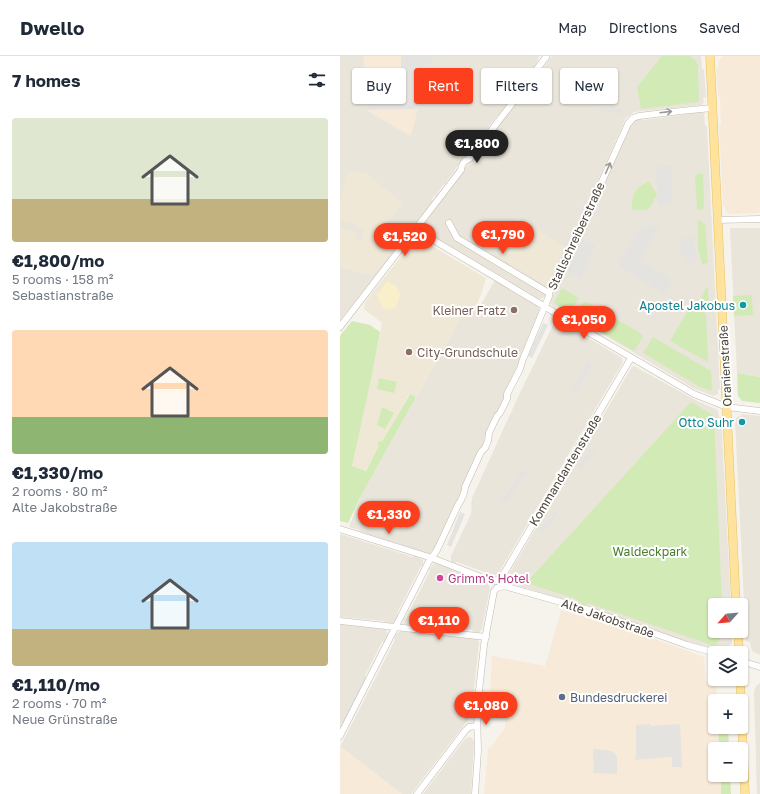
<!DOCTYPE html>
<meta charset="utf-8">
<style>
body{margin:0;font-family:"Golos Text",sans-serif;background:#f2f2f3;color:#1f2937;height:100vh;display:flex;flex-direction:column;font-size:15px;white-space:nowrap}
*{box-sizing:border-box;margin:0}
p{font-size:13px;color:#747a83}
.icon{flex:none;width:22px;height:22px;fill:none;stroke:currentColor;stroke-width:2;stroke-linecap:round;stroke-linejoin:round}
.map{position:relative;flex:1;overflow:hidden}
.side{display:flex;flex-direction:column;background:#fff;width:340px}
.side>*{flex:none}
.guide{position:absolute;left:12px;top:12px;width:348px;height:36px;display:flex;gap:8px}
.needle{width:26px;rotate:243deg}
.tools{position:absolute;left:368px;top:542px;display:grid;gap:8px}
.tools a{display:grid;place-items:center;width:40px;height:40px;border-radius:4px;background:#fff;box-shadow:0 1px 3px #0004;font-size:20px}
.price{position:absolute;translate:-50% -34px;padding:0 9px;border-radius:14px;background:#fc3f1d;color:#fff;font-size:13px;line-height:26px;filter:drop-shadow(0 1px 2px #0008)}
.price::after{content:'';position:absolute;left:50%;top:24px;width:12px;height:9px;margin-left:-6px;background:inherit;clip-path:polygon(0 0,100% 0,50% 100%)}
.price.on{background:#222;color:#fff}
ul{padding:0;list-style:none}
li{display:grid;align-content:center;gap:8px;height:212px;padding:0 12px}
li span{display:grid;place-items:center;height:124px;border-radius:4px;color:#555}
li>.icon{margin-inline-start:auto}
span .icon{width:72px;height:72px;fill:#fffc;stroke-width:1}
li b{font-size:17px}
h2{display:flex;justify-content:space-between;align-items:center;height:48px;padding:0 12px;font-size:17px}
.tag{padding:0 14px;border-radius:4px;background:#fff;box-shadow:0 1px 3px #0004;font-size:14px;line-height:36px}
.tag.on{background:#fc3f1d;color:#fff}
header{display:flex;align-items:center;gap:24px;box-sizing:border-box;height:56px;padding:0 20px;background:#fff;border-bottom:1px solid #e0e1e3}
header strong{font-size:19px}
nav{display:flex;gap:22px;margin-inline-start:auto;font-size:14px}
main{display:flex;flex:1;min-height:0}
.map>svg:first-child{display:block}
.residential{fill:#eae5da}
.commercial{fill:#f7ead8}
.education{fill:#efe8d6}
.green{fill:#d2eab5}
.sand{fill:#f9efc9}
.parking{fill:#e5e3e0}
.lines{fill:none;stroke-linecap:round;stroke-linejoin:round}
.minor-casing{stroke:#c2bbae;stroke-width:7}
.major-casing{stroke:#e6c16a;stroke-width:9}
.minor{stroke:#fff;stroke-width:6}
.major{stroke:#ffe39c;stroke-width:8}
.oneway{stroke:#9c9892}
.culture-dot{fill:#0f9aa8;stroke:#fff;stroke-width:1.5}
.education-dot{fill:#8d6e63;stroke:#fff;stroke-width:1.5}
.hotel-dot{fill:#d1479c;stroke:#fff;stroke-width:1.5}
.service-dot{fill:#5c6f8a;stroke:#fff;stroke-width:1.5}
.labels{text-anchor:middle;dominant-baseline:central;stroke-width:4;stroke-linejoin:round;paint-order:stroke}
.street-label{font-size:12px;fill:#4b4439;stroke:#fff}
.culture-label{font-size:12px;fill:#0d838f;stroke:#fff;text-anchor:end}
.education-label{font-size:12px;fill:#785e54;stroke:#fff;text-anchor:end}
.park-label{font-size:12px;fill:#4a7f2a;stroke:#fff}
.hotel-label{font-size:12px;fill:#b23c85;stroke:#fff;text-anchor:start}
.service-label{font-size:12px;fill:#4e5e75;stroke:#fff;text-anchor:start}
</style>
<header>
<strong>Dwello</strong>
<nav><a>Map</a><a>Directions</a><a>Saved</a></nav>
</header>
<main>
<section class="side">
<h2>7 homes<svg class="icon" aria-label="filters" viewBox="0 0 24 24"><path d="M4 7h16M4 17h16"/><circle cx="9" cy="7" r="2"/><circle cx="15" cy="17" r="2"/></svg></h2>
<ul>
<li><span style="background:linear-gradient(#dfe7d0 65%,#c2b280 0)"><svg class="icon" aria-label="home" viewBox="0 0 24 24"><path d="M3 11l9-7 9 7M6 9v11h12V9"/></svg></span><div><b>€1,800/mo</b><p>5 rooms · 158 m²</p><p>Sebastianstraße</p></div></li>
<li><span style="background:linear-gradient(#ffd9b3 70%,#8fb573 0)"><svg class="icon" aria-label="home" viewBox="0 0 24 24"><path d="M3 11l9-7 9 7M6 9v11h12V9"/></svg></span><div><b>€1,330/mo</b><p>2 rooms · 80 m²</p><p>Alte Jakobstraße</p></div></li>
<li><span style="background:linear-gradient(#bfe0f5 70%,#c2b280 0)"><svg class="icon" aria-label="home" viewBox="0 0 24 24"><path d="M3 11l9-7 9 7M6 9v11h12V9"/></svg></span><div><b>€1,110/mo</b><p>2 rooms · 70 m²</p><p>Neue Grünstraße</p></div></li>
</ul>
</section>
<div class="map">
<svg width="420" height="738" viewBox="0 0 420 738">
<rect width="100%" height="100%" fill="#f6f3ec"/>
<path class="residential" d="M 0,0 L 199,0 L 196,10 L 171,42 L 173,43 L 160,60 L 158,59 L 140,82 L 141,84 L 140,85 L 138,84 L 128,97 L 130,98 L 128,100 L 126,99 L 114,115 L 115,117 L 114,118 L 113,117 L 106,126 L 107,127 L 106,129 L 104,128 L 97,137 L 98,139 L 97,141 L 95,139 L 92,143 L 93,145 L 84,159 L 0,265 Z
M 212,0 L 361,0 L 362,13 L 364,13 L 366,41 L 363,42 L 364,46 L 361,49 L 294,56 L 286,62 L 206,241 L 200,243 L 84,175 L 81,169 Z
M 360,56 L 364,57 L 365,69 L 367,71 L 380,333 L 378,333 L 378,338 L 373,340 L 353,332 L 216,250 L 215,252 L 212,250 L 210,246 L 289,69 L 294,64 L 300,62 L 304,64 L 342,59 L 346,57 Z
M 390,172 L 420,172 L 420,321 L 397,317 Z
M 155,224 L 198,250 L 200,256 L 175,315 L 176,316 L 175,318 L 174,318 L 158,355 L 157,355 L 144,383 L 145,384 L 142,391 L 141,391 L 122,434 L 122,438 L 120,438 L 95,494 L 91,498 L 84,496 L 83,493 L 9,471 L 22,438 L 127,250 L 139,252 Z
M 216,263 L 282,302 L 283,306 L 158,518 L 151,521 L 146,519 L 147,517 L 117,506 L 115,507 L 111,506 L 111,500 L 131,458 L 132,442 L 178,341 Z
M 294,310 L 357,345 L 378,354 L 379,361 L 381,361 L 391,549 L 375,549 L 375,575 L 392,575 L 392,588 L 390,588 L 389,593 L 387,594 L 352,588 L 261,555 L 170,527 L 167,524 L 167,521 L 292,311 Z
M 401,358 L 420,360 L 420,599 L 412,595 L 410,586 L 406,585 L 395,364 L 397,361 L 401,360 Z
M 0,478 L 73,501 L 74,499 L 83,504 L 83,510 L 81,510 L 57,557 L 58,559 L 53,567 L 48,568 L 44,565 L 0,561 Z
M 95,507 L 108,511 L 117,515 L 117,516 L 148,527 L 150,532 L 142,573 L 139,577 L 133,576 L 132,574 L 73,568 L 71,570 L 67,569 L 63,567 L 64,562 L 66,562 L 90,515 L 89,513 Z
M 0,568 L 45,573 L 48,578 L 45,586 L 42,586 L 0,669 Z
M 61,575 L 134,582 L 137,583 L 139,587 L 131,660 L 71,738 L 62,738 L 0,691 L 55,584 L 54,582 L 56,578 Z
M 420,627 L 420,738 L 417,738 L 414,636 L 416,630 Z
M 129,681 L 132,682 L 134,686 L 131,738 L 83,738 L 125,683 Z"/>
<path class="commercial" d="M 23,0 L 94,0 L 83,32 L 72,76 L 70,80 L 26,54 Z
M 383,0 L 420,0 L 420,157 L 390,158 L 386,156 L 385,151 L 383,151 L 379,69 L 381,68 L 380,41 L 378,41 L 376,13 L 378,13 L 379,5 Z
M 221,554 L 289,575 L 292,575 L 364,601 L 366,626 L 376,625 L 377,645 L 375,645 L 375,671 L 378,671 L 379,693 L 375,693 L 375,719 L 381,719 L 381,738 L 144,738 L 148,692 L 150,692 L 165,672 L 166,647 L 150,636 L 152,600 L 205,610 Z
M 0,692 L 4,693 L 62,738 L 0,738 Z"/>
<path class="education" d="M 8,114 L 25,117 L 63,147 L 47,167 L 40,169 L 39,174 L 32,173 L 30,186 L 42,189 L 41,193 L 51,197 L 32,220 L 0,211 L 0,172 L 15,176 L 17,184 L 22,185 L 24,174 L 18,172 L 19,170 L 0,164 L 0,145 Z
M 177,162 L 225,191 L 207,230 L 155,199 L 164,187 Z
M 77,183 L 80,183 L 146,222 L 142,236 L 135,252 L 127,250 L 76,341 L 69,338 L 42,387 L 38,385 L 37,388 L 40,390 L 25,415 L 12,410 L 32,319 L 42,267 L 24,253 L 25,246 L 73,185 Z"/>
<path class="green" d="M 322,0 L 350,0 L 356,5 L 358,9 L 359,45 L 358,46 L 301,53 L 297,31 Z
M 363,117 L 364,153 L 357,154 L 355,119 Z
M 309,125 L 317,139 L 308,154 L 292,154 C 291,139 295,132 309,125 Z
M 360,164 L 365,169 L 368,207 L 362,208 L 358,192 L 358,165 Z
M 222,232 L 239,242 L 230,257 L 214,247 Z
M 366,232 L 368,232 L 369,255 L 358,248 Z
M 412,239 L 413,259 L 394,260 L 393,240 Z
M 244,246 L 247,246 L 302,278 L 303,281 L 294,295 L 235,261 Z
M 356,251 L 366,258 L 368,306 L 330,285 L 347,256 Z
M 12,265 L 30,269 L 40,276 L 32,319 L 12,410 L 26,415 L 39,390 L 37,388 L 39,385 L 42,386 L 70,338 L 76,341 L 22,438 L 8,467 L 0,465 L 0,280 Z
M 313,281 L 371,315 L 372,332 L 371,335 L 358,330 L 303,297 Z
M 397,317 L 420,321 L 420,347 L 402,345 L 398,340 Z
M 39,322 L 57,326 L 54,337 L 37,333 Z
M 351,346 L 374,360 L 382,549 L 375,549 L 375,575 L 382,575 L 380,577 L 380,583 L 375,590 L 248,547 L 245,550 L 236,543 L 186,527 Z
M 42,351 L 54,357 L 45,373 L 37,369 Z
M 378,671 L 388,671 L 389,693 L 379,693 Z
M 381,719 L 390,719 L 391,738 L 381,738 Z"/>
<path class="sand" d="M 47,225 L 56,230 L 61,240 L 59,242 L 58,246 L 55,252 L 44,254 L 37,239 Z"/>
<path class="parking" d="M 61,0 L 94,0 L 83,32 L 77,53 L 26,54 L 24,29 L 56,28 L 56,20 L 61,20 Z
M 259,51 L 276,51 L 283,55 L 280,59 L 274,56 L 259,56 Z
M 331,110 L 333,148 L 318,149 L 316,111 Z
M 309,167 L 319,173 L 300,204 L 333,225 L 325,239 L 279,210 L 281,207 L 279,205 L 302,169 L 306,171 Z
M 354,179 L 356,207 L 345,207 L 345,201 L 339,199 L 339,187 L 342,182 Z
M 242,183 L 256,189 L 241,223 L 227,216 Z
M 203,267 L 208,269 L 192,302 L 188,300 Z
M 248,305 L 253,308 L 236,337 L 230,334 Z
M 251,393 L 255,396 L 241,414 L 237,410 Z
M 183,414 L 188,416 L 165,447 L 161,445 Z
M 216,453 L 218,459 L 202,478 L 200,473 Z
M 120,456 L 125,458 L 111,491 L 107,489 Z
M 20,474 L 83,493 L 84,496 L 19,475 Z
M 25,619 L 26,622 L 0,673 L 0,669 Z
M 310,668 L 310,670 L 340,668 L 342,711 L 332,711 L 332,701 L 294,704 L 296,702 L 296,669 Z
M 253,693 L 272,695 L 277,700 L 277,718 L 253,717 L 254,707 L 253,706 Z"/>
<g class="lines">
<defs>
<path id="minor" d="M 378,164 L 420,163
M 109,167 L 117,182 L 209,237
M 75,173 L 217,258 L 354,338 L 387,351 L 420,355
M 0,271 L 121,114 C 122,107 124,105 130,102 L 174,45 L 178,38 L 206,1
M 0,473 L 92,502 L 151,525 L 156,525 L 163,519 L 291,302
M 0,565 L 146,581
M 401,605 L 420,611
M 0,680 L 88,507 L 97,494 L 118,449 C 122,443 125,438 125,431 L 141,396 L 145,392 L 148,385 L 149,377 L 157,360 L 160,357 L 167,343 L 167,338 L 180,313 L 183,303 L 209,240 L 209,237 L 224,206 L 230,196 L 288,68 L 293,62 L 299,60 L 341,55 L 372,52
M 77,738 L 125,675 L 129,671 L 137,670
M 135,738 L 138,695 L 137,653 L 144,589 L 154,535 L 157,532 L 164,530 L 249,554 L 347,589 L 376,597"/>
<path id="major" d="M 370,0 L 396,549
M 398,575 L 399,597
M 400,623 L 401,645
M 401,648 L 405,738"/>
</defs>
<use href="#minor" class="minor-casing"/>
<use href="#major" class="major-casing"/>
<use href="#minor" class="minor"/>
<use href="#major" class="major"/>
</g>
<defs><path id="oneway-shaft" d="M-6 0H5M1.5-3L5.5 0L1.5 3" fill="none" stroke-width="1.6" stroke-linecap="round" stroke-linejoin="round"/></defs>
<g class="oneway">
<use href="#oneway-shaft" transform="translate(326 56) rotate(-7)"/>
<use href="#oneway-shaft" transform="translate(268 112) rotate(-66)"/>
</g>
<g class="culture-dot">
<circle cx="403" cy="249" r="4"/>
<circle cx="402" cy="366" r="4"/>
</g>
<g class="education-dot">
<circle cx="174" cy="254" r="4"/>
<circle cx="69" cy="296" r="4"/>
</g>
<circle class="hotel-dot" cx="100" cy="522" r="4"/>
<circle class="service-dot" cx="222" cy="641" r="4"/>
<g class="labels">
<g class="street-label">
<text transform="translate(236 180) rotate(-65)">Stallschreiberstraße</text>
<text transform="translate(385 310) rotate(-93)">Oranienstraße</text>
<text transform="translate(225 414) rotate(-59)">Kommandantenstraße</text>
<text transform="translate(268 562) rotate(19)">Alte Jakobstraße</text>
</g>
<g class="culture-label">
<text x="395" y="249">Apostel Jakobus</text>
<text x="394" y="366">Otto Suhr</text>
</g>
<g class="education-label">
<text x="166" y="254">Kleiner Fratz</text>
<text x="77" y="296" text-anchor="start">City-Grundschule</text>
</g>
<g class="park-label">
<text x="310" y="495">Waldeckpark</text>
</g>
<g class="hotel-label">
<text x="108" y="522">Grimm's Hotel</text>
</g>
<g class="service-label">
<text x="230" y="641">Bundesdruckerei</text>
</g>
</g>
</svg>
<div class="tools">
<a><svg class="needle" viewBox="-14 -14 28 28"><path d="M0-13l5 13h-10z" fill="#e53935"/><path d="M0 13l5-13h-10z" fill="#747a83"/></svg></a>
<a><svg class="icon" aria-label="layers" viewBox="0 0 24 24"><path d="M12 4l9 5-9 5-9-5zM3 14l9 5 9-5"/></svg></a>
<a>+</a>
<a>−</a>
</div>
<b class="price on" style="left:137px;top:108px">€1,800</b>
<b class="price" style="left:163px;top:199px">€1,790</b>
<b class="price" style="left:65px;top:201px">€1,520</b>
<b class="price" style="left:244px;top:284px">€1,050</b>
<b class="price" style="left:49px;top:479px">€1,330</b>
<b class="price" style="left:99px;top:585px">€1,110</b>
<b class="price" style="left:146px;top:670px">€1,080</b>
<div class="guide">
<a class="tag">Buy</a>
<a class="tag on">Rent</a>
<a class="tag">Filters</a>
<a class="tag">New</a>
</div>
</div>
</main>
